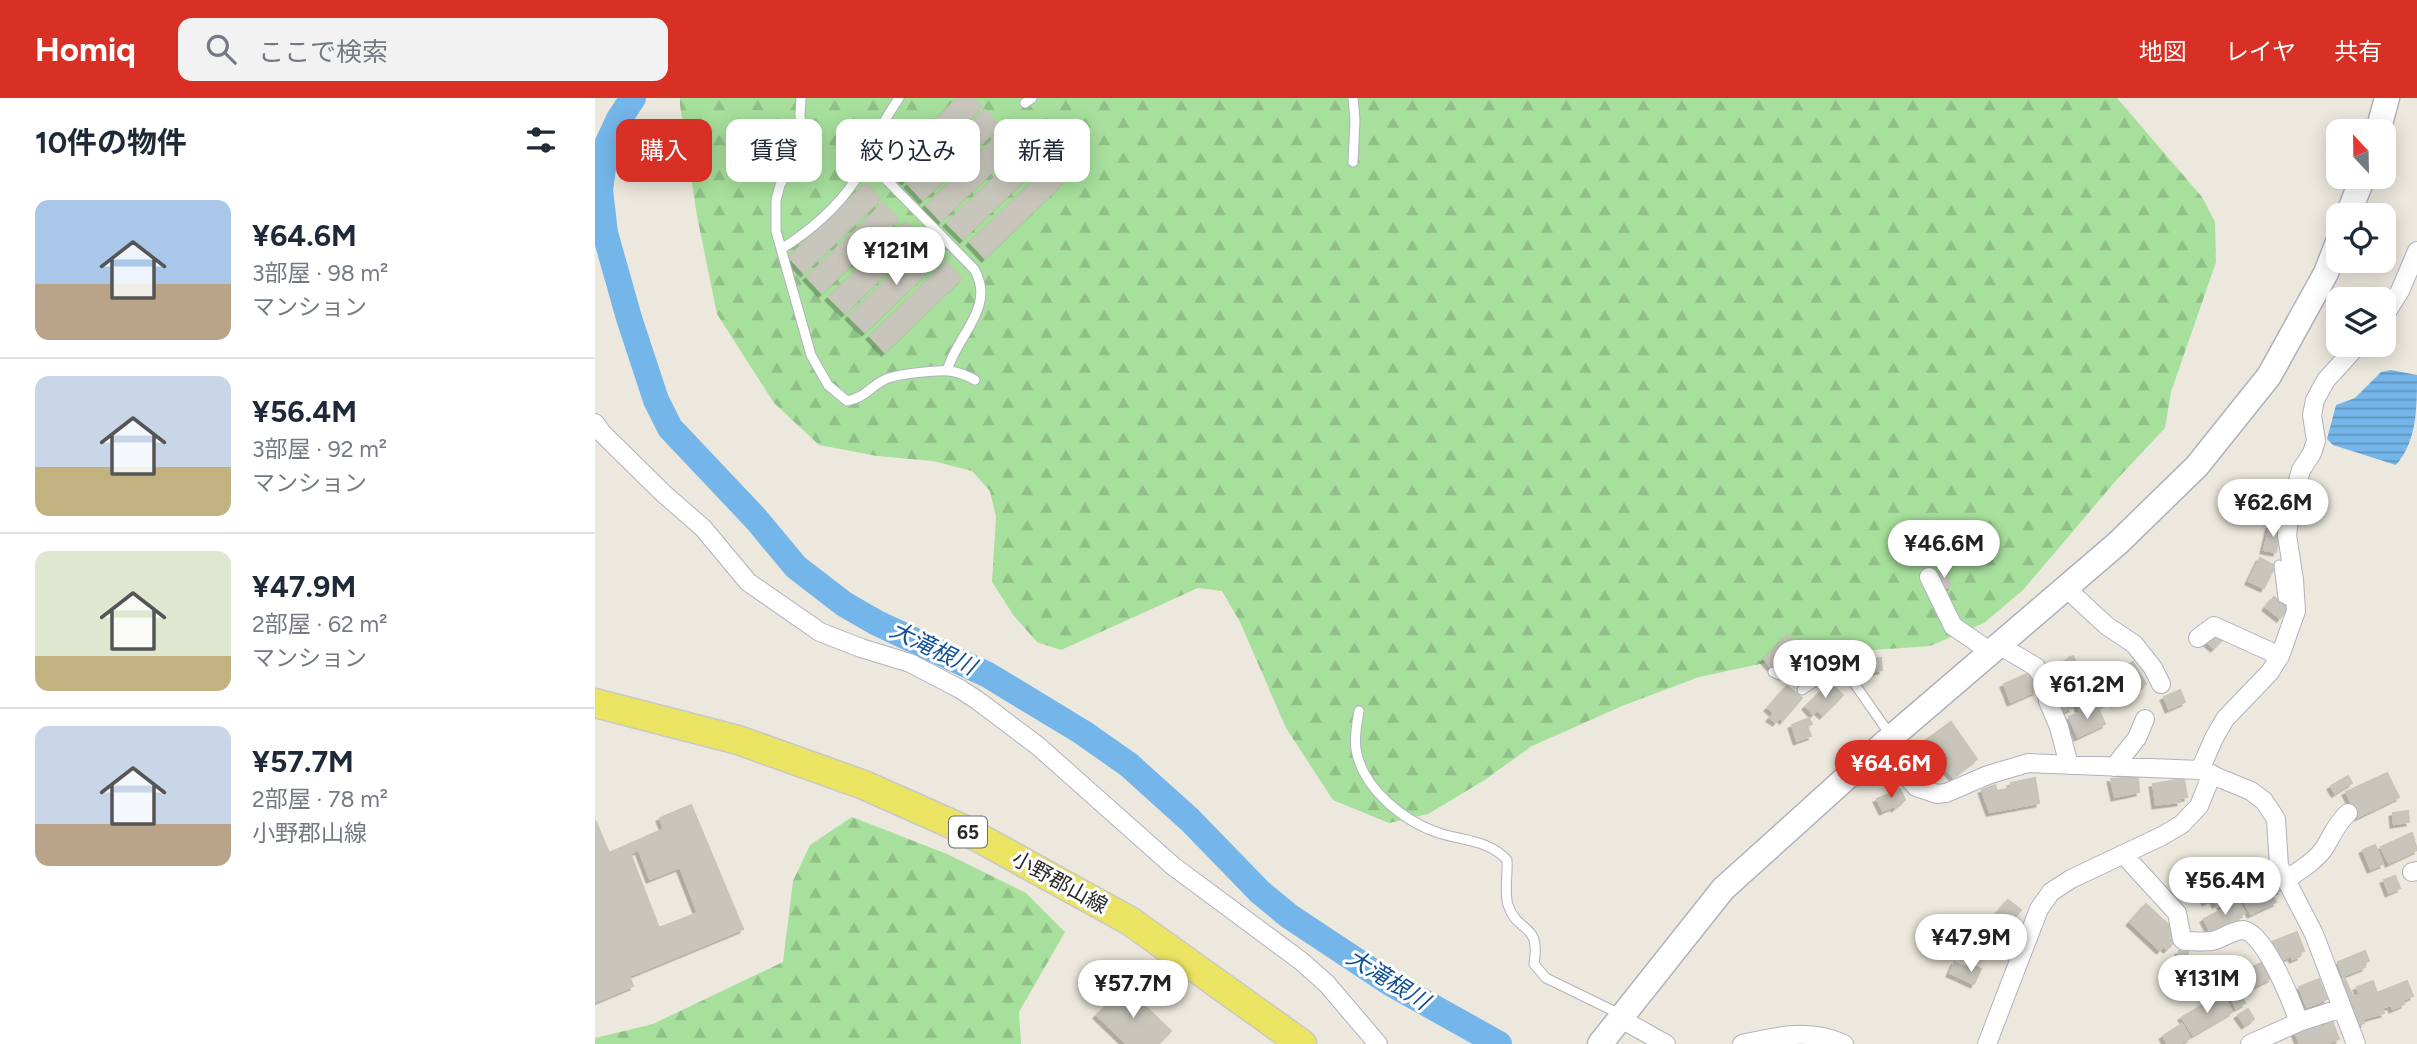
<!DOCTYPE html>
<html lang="ja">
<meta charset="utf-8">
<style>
body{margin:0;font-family:Figtree,"Noto Sans JP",sans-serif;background:#f2f2f3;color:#1f2937;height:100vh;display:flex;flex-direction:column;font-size:26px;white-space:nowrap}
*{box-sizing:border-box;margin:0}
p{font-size:23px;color:#747a83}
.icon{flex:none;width:38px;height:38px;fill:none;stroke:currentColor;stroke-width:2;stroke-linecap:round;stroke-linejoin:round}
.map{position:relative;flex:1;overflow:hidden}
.panel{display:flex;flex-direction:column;background:#fff;width:595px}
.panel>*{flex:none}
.hud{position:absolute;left:21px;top:21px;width:665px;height:63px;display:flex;gap:14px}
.needle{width:46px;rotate:338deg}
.buttons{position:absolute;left:1731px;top:21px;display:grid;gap:14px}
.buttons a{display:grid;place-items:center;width:70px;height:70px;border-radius:14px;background:#fff;box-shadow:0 4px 18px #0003;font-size:35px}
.price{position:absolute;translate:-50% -60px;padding:0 16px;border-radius:24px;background:#fff;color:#222;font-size:23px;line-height:46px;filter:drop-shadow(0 2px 4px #0008)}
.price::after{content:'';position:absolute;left:50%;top:42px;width:21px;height:16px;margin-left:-10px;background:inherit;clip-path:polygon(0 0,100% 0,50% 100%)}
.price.on{background:#d93025;color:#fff}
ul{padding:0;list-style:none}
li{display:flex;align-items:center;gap:21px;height:175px;padding:0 35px}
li+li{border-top:2px solid #e0e1e3}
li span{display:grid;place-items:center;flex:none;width:196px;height:140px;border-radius:14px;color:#555}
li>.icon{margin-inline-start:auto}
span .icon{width:84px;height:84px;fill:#fffc;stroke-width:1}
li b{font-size:30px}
h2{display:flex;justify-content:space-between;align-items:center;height:84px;padding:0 35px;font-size:30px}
.pill{padding:0 24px;border-radius:14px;background:#fff;box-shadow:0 4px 18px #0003;font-size:24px;line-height:63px}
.pill.on{background:#d93025;color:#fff}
header{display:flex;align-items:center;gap:42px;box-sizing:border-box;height:98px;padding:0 35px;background:#d93025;color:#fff}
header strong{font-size:33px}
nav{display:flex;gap:38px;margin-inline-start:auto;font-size:24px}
.search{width:490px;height:63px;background:#f2f2f3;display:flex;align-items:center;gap:18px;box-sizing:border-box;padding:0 24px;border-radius:14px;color:#747a83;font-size:26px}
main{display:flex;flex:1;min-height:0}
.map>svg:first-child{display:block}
.forest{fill:url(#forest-firs)}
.water{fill:url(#water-rules)}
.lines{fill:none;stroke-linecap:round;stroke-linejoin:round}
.river{stroke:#74b6ea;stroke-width:26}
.building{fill:#c8c6bc;stroke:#c7c5b7;stroke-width:2;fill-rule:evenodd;filter:url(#shadow)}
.lane-casing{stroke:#b1b1be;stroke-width:11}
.street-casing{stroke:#b1b1be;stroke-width:20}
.secondary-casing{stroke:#b1b1be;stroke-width:27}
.primary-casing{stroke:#c8c8c8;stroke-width:31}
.lane{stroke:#fff;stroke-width:9}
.street{stroke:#fff;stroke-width:18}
.secondary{stroke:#fff;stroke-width:24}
.primary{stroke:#ebe463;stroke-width:28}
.labels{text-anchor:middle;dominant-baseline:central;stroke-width:6;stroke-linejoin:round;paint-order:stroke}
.shield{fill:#fff;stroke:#6b6b6b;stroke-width:2}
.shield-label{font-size:19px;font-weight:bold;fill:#2b2b2b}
.street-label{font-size:21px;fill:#2b2b2b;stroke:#fff}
.water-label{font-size:23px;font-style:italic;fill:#135197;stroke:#fff}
</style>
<header>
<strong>Homiq</strong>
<div class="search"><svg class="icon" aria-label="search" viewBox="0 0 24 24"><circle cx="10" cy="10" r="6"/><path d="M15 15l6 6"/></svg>ここで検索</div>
<nav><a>地図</a><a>レイヤ</a><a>共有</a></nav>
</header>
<main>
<section class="panel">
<h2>10件の物件<svg class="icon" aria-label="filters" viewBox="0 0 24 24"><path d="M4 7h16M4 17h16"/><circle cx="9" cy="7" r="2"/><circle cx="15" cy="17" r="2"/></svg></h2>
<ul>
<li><span style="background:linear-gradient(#a9c7e8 60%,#b9a48a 0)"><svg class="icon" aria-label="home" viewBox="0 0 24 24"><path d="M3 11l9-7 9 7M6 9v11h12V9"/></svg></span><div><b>¥64.6M</b><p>3部屋 · 98 m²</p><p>マンション</p></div></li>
<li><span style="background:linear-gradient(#c9d6e8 65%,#c2b280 0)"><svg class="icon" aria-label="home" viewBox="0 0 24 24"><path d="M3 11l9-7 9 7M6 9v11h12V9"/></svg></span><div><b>¥56.4M</b><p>3部屋 · 92 m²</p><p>マンション</p></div></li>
<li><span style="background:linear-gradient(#dfe7d0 75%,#c2b280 0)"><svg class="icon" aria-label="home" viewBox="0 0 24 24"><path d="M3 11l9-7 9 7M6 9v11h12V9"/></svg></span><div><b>¥47.9M</b><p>2部屋 · 62 m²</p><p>マンション</p></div></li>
<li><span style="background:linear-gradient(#c9d6e8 70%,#b9a48a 0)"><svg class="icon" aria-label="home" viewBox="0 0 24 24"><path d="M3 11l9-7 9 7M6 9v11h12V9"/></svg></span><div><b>¥57.7M</b><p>2部屋 · 78 m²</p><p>小野郡山線</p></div></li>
</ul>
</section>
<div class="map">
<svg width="1822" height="946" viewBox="0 0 1822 946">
<defs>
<pattern id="forest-firs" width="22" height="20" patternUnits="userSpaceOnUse" patternTransform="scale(1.75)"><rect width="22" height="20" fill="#a7e09c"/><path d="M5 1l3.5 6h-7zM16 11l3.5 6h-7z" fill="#90c087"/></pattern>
<pattern id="water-rules" width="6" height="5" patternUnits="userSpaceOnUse" patternTransform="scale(1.75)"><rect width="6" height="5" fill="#74b6ea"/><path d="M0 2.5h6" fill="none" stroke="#5f94be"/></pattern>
<filter id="shadow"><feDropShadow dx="-3.5" dy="3.5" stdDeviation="0" flood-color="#0004"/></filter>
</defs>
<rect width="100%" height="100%" fill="#ece8dd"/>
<path class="forest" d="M 85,0 L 1522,0 L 1607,99 L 1620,124 L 1621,164 L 1576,294 L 1570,330 L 1524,379 L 1428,492 L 1389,525 L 1335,548 L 1207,557 L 1104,579 L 1027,608 L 937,648 L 888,683 L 833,716 L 794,725 L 738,702 L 691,630 L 645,524 L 627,493 L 603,490 L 466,552 L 442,544 L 419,518 L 397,484 L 401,419 L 395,393 L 377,373 L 338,363 L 282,358 L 224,347 L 179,305 L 122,216 L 102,118 L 85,7 Z
M 257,719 L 352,756 L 431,795 L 470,834 L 424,914 L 426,946 L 0,946 L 0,940 L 58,926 L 188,864 L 198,783 L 215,747 Z"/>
<path class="water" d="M 1796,272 L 1822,277 C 1822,311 1822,343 1801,367 L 1738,347 L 1732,341 L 1741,307 L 1760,300 L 1786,274 Z"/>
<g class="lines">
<path class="river" d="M 38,0 L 24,21 L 11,49 L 5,92 L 10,135 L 34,220 L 61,302 L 75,330 L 161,421 L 201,469 L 249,506 L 282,525 L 393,577 L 487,634 L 534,667 L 595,722 L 665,794 L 694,818 L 795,885 L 904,946"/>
</g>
<path class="building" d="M 363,0 L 378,0 L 387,9 L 310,83 L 294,67 Z
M 390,12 L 405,28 L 328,102 L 313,86 Z
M 408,32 L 423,49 L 346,123 L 331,107 Z
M 307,39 L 311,43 L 299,53 L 295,49 Z
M 429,51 L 445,67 L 368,141 L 352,125 Z
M 452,70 L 467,86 L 390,160 L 375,144 Z
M 271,85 L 286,101 L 209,175 L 194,159 Z
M 288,105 L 304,121 L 227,195 L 212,179 Z
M 311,124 L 327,141 L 250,215 L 234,199 Z
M 331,144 L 347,160 L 270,234 L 254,218 Z
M 351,164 L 367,180 L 290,254 L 275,238 Z
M 1675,427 L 1686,429 L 1681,454 L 1669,452 Z
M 1665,460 L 1680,468 L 1669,490 L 1654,483 Z
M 1350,473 L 1356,488 L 1349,491 L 1343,476 Z
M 1679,499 L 1693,510 L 1685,520 L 1671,509 Z
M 1621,534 L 1629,540 L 1619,550 L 1612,544 Z
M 1192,537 L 1199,544 L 1197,546 L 1202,551 L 1185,566 L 1183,563 L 1176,569 L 1169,561 Z
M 1478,558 L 1484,570 L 1478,573 L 1473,560 Z
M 1286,560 L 1287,572 L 1275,574 L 1274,562 Z
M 1538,564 L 1551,586 L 1520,605 L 1517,601 L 1509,606 L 1500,590 L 1508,585 L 1507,583 Z
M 1259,566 L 1270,566 L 1270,573 L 1259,574 Z
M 1469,566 L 1475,581 L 1460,587 L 1454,572 Z
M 1434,575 L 1441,593 L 1416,604 L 1409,586 Z
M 1235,585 L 1248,597 L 1228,617 L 1222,612 L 1218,616 L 1211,608 Z
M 1192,588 L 1207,600 L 1188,622 L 1185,619 L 1181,624 L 1175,620 L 1179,615 L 1173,610 Z
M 1585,592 L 1590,604 L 1574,611 L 1569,599 Z
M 1498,593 L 1503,603 L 1485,612 L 1480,601 Z
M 1475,603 L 1477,610 L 1463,616 L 1460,608 Z
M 1502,607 L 1510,626 L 1483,639 L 1474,619 Z
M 1214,620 L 1217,626 L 1212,628 L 1216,638 L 1202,643 L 1197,627 Z
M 1356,624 L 1382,661 L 1358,679 L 1347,666 L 1355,660 L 1350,653 L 1335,664 L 1332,659 L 1328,662 L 1325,657 L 1328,655 L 1323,648 Z
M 1792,675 L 1804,699 L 1763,719 L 1751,694 Z
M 1753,678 L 1757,685 L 1740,695 L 1736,688 Z
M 1543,679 L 1544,694 L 1520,699 L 1516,681 Z
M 1440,680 L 1444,705 L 1395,714 L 1387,692 L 1400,687 L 1402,693 L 1417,690 L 1416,685 Z
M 1589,681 L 1592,699 L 1584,700 L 1585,704 L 1561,707 L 1558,686 Z
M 1305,691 L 1310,702 L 1300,710 L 1299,708 L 1288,713 L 1282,701 Z
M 96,707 L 148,831 L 34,878 L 38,888 L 0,904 L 0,722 L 14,755 L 69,731 L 65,720 ZM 44,752 L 55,781 L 85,769 L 103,815 L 64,830 L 35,755 Z
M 1813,713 L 1814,724 L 1799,726 L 1798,715 Z
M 1817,735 L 1822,752 L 1794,765 L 1786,749 Z
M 1780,747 L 1788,766 L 1776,771 L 1768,752 Z
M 1648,767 L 1660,791 L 1681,781 L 1686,792 L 1677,796 L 1681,804 L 1656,816 L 1638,783 L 1635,785 L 1630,777 Z
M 1800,778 L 1805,790 L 1794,795 L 1789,782 Z
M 1628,781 L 1638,795 L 1621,806 L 1618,800 L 1611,804 L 1605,794 Z
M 1637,801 L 1639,805 L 1643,803 L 1650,815 L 1643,819 L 1644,823 L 1617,837 L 1609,821 L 1628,811 L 1626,807 Z
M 1413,802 L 1426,812 L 1401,842 L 1388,832 Z
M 1551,806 L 1579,832 L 1575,841 L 1579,844 L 1572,851 L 1568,848 L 1565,852 L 1535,824 Z
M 1702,834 L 1709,853 L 1703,855 L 1705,858 L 1698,861 L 1696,858 L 1681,864 L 1674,845 Z
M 1584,853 L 1593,854 L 1591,864 L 1582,863 Z
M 1770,853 L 1774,863 L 1768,865 L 1770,869 L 1748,878 L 1743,864 Z
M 1360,864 L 1369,869 L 1364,879 L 1355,875 Z
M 1668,864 L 1676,880 L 1648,894 L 1640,878 Z
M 1373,865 L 1386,871 L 1379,886 L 1366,880 Z
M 1749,879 L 1758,899 L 1765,897 L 1762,889 L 1778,883 L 1782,895 L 1812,883 L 1818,898 L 1807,902 L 1809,906 L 1798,911 L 1796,907 L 1787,910 L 1789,915 L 1767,921 L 1769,925 L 1760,929 L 1742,882 Z
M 1638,881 L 1650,905 L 1641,910 L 1629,885 Z
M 1724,881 L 1732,901 L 1712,909 L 1704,889 Z
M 530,889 L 576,933 L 563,946 L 532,946 L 502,917 Z
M 1627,896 L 1637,914 L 1598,937 L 1587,919 Z
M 1653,911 L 1659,921 L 1650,927 L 1643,917 Z
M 1735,918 L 1744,941 L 1731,946 L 1705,946 L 1699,931 Z
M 1587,926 L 1595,940 L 1584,946 L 1573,946 L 1568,938 Z"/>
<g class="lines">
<defs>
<path id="lane" d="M 206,0 L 205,17 L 208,49 L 185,87 L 181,102 L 181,133 L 216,257 L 233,287 L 252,303 C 269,300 275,289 289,282 C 299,276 342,272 354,273 C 364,274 371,277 380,282
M 430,5 L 437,0
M 269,59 L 379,171 C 402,209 361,238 352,273
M 758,64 L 760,22 L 758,0
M 186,151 C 214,134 243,109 261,81 C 266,73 267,64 271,56 C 281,37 292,18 304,0
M 1684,467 L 1688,500 L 1701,506
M 1178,574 L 1184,577 L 1237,558 L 1243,562 L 1296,638
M 1207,592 L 1229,577 L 1248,569
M 764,613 C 762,625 759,638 761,651 C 767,690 808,723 844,735 C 868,743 894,742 912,762 C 913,777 909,793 913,807 C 923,837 946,823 939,866 L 951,880 L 1027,917
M 1391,854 L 1432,838"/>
<path id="street" d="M 1788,220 L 1805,193 L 1822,153
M 0,325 L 7,335 L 69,396 L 108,430 L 153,484 L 225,534 L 266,550 L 315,565 L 365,591 L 382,602 L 443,648 L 578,768 L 706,863 L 731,885 L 783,946
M 1334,479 L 1358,528 L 1396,554
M 1471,490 L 1512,528 L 1539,546 L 1558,570 L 1566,586
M 1603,540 L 1619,528 L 1685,558
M 1404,547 L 1441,569 L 1448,580 L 1453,603 L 1464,629 L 1474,667
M 1292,643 L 1309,675 L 1321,689 L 1342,696 L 1351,695 L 1393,677 L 1433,665 L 1605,672 L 1656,693 L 1669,703 L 1681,721 L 1684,768 L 1719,836 L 1761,946
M 1519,669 L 1542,640 L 1550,621
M 1605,672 L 1619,640 L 1630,621 L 1675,574 L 1685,558 L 1701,513 L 1699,482 L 1692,437 L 1696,407 L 1706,372 L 1717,355 L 1721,343 L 1717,317 L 1720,302 L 1731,282 L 1763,247
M 1528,756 L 1582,815 L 1587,841 L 1589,843 C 1598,843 1609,844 1617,843 C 1627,841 1638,832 1648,832 C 1670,834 1697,905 1704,924
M 1817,774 L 1822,773
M 1690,782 C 1704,773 1721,763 1730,749 C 1738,736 1741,726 1753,715
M 1026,921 L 1071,946
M 1147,946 C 1182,938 1215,930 1249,946
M 1392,946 L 1444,811 L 1456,794 L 1476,781 L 1567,738 L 1587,726 L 1604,708 L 1617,676
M 1655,946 L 1704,924 L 1747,910"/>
<path id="secondary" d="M 1783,33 L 1792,0
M 1753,117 L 1768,79
M 1005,946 L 1128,791 L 1292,643 L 1523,445 L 1602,368 L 1674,278 L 1731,175 L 1743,144"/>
<path id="primary" d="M 0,605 L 143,642 L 269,687 L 368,731 L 535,823 L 707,946"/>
</defs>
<use href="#lane" class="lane-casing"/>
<use href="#street" class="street-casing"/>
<use href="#secondary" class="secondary-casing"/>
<use href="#primary" class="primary-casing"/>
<use href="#lane" class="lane"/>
<use href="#street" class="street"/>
<use href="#secondary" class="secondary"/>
<use href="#primary" class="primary"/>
</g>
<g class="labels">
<rect class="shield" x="354" y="718.5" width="38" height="31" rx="5"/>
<g class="shield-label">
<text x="373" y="734">65</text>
</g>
<g class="street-label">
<text transform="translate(465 784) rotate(29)">小野郡山線</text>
</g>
<g class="water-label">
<text transform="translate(338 550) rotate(26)">大滝根川</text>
<text transform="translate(793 881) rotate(32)">大滝根川</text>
</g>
</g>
</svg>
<div class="buttons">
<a><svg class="needle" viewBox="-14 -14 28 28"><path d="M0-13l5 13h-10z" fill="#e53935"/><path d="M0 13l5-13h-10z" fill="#747a83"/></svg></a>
<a><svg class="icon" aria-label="locate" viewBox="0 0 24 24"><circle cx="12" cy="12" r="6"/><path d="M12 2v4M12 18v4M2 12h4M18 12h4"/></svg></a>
<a><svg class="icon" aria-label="layers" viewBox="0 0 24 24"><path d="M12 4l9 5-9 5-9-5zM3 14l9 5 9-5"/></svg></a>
</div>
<b class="price" style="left:301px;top:189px">¥121M</b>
<b class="price" style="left:1678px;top:441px">¥62.6M</b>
<b class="price" style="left:1349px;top:482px">¥46.6M</b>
<b class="price" style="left:1230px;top:602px">¥109M</b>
<b class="price" style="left:1492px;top:623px">¥61.2M</b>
<b class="price on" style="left:1296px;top:702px">¥64.6M</b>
<b class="price" style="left:1630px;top:819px">¥56.4M</b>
<b class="price" style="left:1376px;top:876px">¥47.9M</b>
<b class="price" style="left:1612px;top:917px">¥131M</b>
<b class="price" style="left:538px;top:922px">¥57.7M</b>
<div class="hud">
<a class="pill on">購入</a>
<a class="pill">賃貸</a>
<a class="pill">絞り込み</a>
<a class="pill">新着</a>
</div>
</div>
</main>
